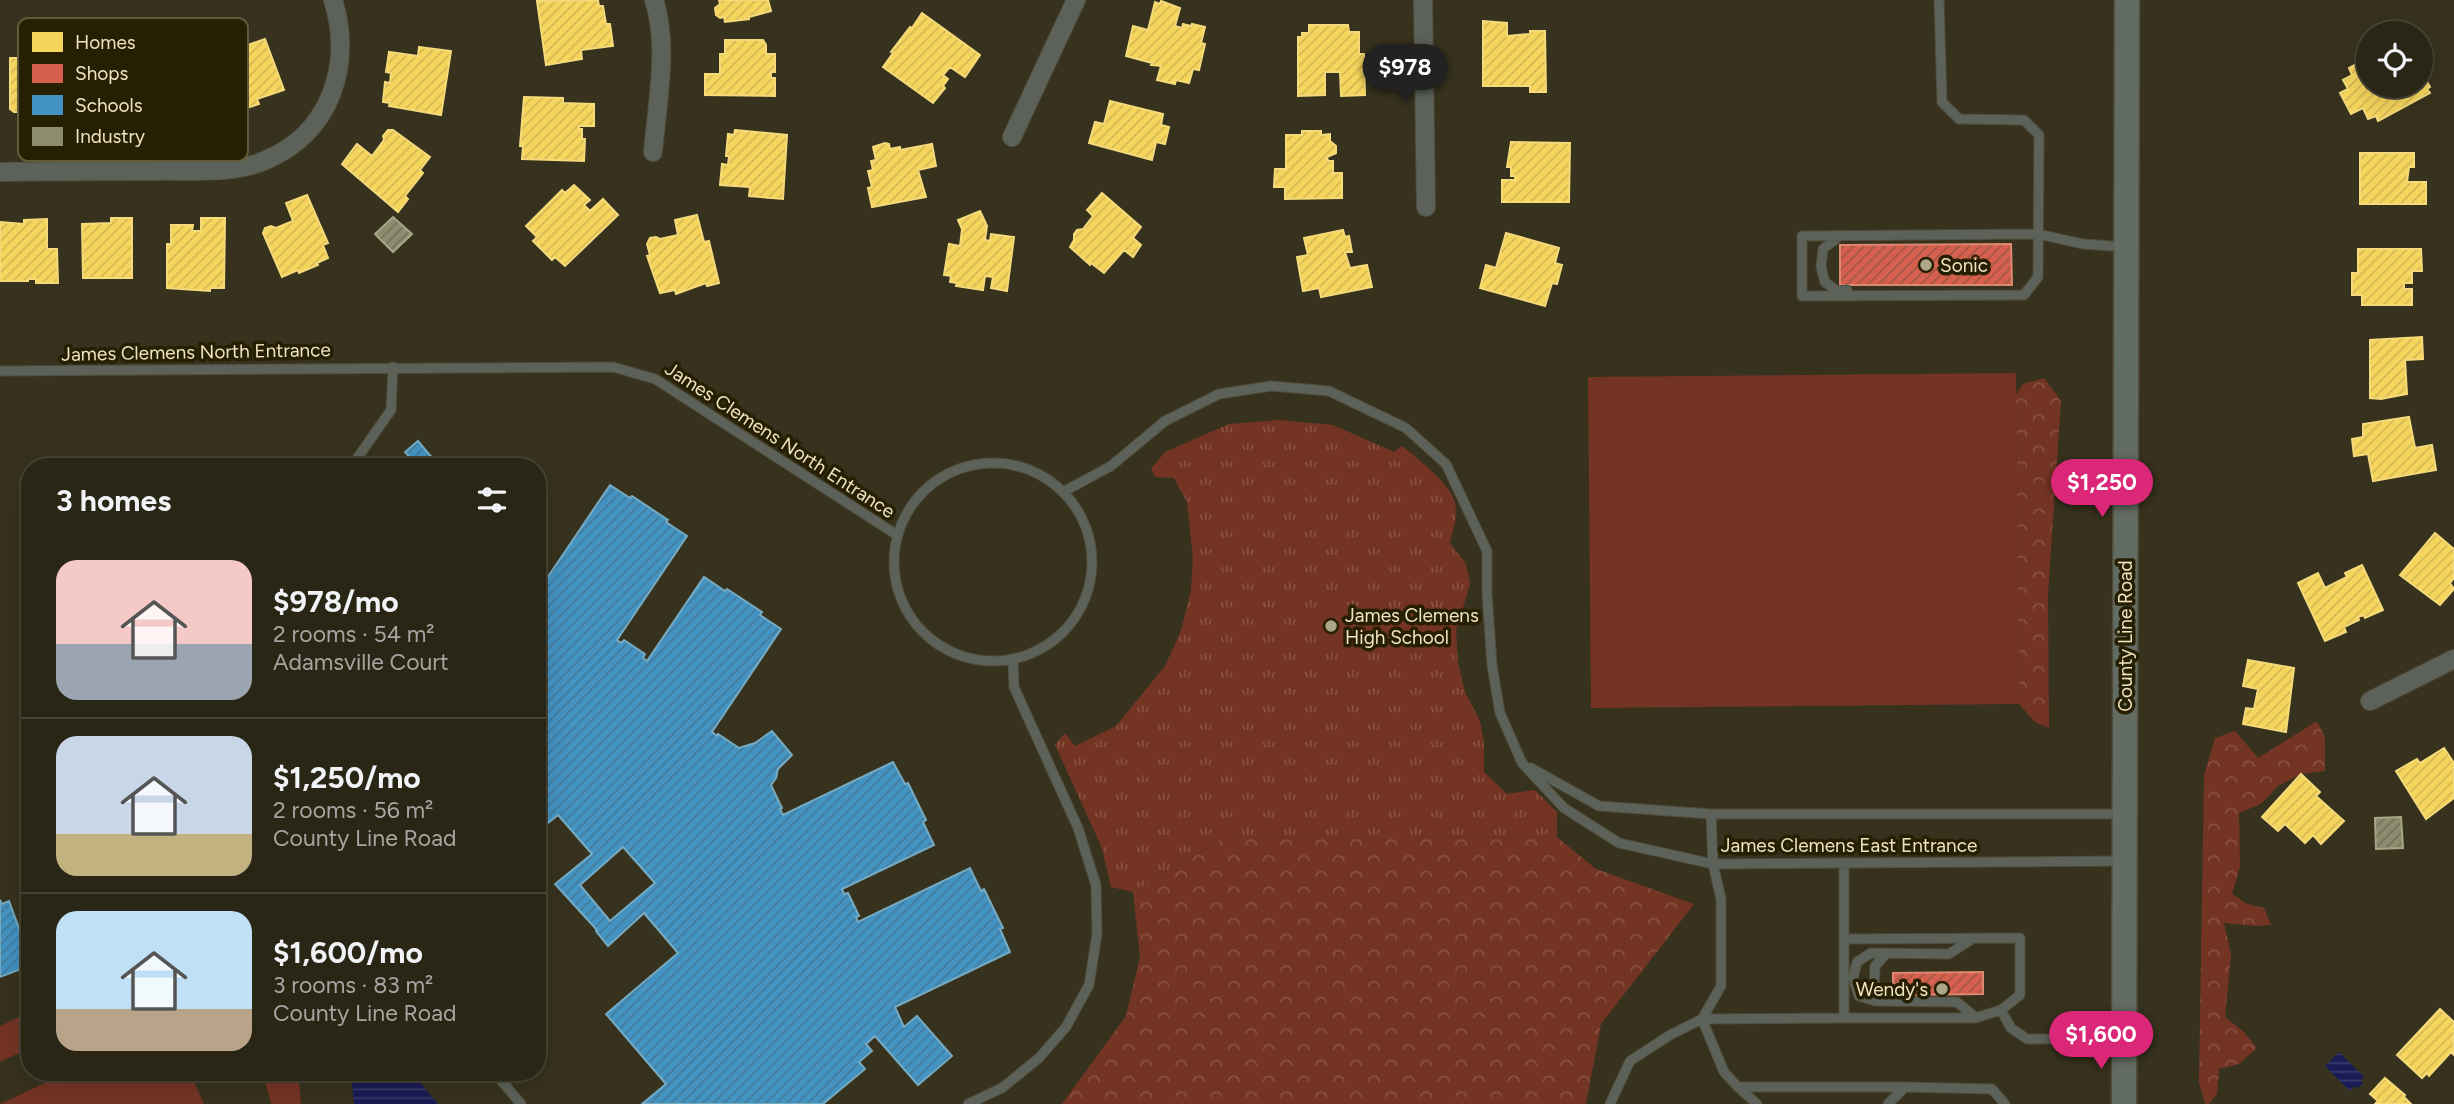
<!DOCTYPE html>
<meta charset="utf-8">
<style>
body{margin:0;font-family:Figtree,sans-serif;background:#353223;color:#f1f3f6;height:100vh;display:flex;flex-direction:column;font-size:26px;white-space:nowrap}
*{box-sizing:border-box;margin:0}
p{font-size:23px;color:#a5a5a1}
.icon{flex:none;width:38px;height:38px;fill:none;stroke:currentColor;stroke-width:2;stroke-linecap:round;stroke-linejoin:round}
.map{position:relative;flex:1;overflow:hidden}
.drawer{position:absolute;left:21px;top:458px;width:525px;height:623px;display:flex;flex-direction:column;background:#292616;border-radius:28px;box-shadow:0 7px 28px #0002,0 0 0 2px #454335}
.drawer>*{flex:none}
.buttons{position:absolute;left:2356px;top:21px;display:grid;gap:14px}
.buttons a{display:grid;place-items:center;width:77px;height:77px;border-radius:50%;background:#292616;box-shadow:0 7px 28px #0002,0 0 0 2px #454335;font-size:35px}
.price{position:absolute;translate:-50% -60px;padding:0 16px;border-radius:24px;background:#db2777;color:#fff;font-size:23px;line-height:46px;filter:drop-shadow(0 2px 4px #0008)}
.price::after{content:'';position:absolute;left:50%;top:42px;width:21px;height:16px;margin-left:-10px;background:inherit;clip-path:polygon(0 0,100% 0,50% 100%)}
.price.selected{background:#222;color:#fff}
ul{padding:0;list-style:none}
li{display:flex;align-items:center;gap:21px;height:175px;padding:0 35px}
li+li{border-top:2px solid #454335}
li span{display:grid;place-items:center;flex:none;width:196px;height:140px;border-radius:21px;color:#555}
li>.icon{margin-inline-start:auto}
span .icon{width:84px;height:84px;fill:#fffc;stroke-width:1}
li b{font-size:30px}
h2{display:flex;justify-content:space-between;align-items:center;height:84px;padding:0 35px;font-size:30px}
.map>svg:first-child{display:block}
.grass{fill:url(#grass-tufts)}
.forest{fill:url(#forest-crowns)}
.pitch{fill:#743424}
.water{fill:url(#water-rules)}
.homes{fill:url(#homes-hatch);stroke:#f4da7a;stroke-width:2}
.shops{fill:url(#shops-hatch);stroke:#dd8870;stroke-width:2}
.schools{fill:url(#schools-hatch);stroke:#76abc2;stroke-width:2;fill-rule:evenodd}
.industry{fill:url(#industry-hatch);stroke:#a9a687;stroke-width:2}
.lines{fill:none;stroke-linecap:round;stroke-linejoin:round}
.service-casing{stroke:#524d3a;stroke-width:11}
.minor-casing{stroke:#524d3a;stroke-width:20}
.secondary-casing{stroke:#524d3a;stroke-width:27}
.service{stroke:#5c625a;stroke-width:9}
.minor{stroke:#5c625a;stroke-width:18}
.secondary{stroke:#636c62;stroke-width:24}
.poi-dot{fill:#aea688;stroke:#271f02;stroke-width:2.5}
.labels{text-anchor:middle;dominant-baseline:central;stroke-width:7;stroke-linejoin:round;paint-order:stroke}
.poi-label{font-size:19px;fill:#eee4c1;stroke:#271f02;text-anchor:start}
.street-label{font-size:19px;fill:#eee4c1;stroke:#271f02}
.key{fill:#271f02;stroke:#635a3b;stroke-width:2}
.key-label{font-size:19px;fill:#eee4c1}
</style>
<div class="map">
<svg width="2454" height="1104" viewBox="0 0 2454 1104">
<defs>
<pattern id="grass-tufts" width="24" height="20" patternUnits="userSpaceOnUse" patternTransform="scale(1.75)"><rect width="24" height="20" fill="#743424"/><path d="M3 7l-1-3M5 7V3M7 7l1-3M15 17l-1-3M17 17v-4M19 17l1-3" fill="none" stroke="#885142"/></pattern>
<pattern id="forest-crowns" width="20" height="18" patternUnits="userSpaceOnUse" patternTransform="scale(1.75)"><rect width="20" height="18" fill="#743424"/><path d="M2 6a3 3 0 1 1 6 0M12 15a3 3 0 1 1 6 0" fill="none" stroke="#885142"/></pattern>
<pattern id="water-rules" width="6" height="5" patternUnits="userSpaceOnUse" patternTransform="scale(1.75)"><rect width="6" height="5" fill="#191b55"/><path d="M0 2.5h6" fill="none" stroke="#3b3c6c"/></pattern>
<pattern id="homes-hatch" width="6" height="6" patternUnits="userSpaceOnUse" patternTransform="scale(1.75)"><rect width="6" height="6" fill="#f6d55c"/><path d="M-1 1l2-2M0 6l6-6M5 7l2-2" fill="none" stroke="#d3b855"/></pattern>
<pattern id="shops-hatch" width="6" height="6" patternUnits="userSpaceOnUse" patternTransform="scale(1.75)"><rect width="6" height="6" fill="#d6604d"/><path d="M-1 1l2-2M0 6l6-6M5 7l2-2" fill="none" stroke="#a45646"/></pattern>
<pattern id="schools-hatch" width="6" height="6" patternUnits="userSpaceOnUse" patternTransform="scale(1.75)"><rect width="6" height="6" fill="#4393c3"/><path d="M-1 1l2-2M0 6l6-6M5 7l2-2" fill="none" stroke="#447b9a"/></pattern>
<pattern id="industry-hatch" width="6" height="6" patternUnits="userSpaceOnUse" patternTransform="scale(1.75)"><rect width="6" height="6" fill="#8c8c6e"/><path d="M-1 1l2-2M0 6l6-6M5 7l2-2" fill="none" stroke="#74735c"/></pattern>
</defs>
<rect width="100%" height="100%" fill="#37321d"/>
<path class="grass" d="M 1280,420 L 1333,425 L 1394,452 L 1402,446 C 1417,458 1451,484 1455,503 C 1458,516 1453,531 1450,543 L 1466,564 L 1470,584 L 1456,631 L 1458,663 L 1465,692 L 1480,721 L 1484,742 L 1484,772 L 1507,794 L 1535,790 L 1557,812 L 1557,837 L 1222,839 L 1133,892 L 1111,887 L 1102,848 L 1055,745 L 1065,733 L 1075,746 L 1116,726 L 1165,666 L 1181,631 L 1191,590 L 1193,558 L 1187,502 L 1174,478 L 1155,477 L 1151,469 L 1165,452 L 1229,424 Z"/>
<path class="forest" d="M 2044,378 L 2061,401 L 2048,594 L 2049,728 L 2035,722 L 2019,704 L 2016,395 L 2023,384 Z
M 2317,721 L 2325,737 L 2325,771 L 2301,774 L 2278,786 L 2261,804 L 2239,813 L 2240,867 L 2232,894 L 2247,904 L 2264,908 L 2271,925 L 2256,926 L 2224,923 L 2231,954 L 2225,1017 L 2243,1031 L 2257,1048 L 2239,1064 L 2219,1069 L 2217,1094 L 2209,1104 L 2205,1104 L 2199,1083 L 2204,775 L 2215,738 L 2235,731 L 2258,758 Z
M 1557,837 L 1596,869 L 1694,904 L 1601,1024 L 1586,1104 L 1062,1104 L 1126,1016 L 1140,957 L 1133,892 L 1222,839 Z"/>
<path class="pitch" d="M 2016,373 L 2019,704 L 1591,708 L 1588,377 Z
M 30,1012 L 30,1048 L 0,1062 L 0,1026 Z
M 66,1073 L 190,1073 L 204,1104 L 0,1104 Z
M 263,1073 L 298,1073 L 301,1104 L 271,1104 Z"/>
<path class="water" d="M 2339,1052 L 2364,1077 L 2361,1080 L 2363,1083 L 2358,1088 L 2355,1086 L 2350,1091 L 2325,1066 Z
M 349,1073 L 412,1073 L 438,1104 L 354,1104 L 352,1084 Z"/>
<path class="homes" d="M 598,0 L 599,6 L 603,6 L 606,24 L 610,24 L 613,46 L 581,50 L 582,59 L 546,65 L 537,1 Z
M 719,0 L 768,0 L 771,11 L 749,17 L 749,19 L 725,22 L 724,17 L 720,18 L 716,15 L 715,8 L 720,4 Z
M 1161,1 L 1180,8 L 1175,26 L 1182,28 L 1183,24 L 1191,26 L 1192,24 L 1205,27 L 1201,43 L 1205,44 L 1199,70 L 1193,69 L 1189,83 L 1176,80 L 1175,84 L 1157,80 L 1161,66 L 1151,65 L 1152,63 L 1126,56 L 1133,26 L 1148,30 L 1155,2 L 1160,4 Z
M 922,13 L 980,55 L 965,77 L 950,67 L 943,75 L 948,79 L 943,86 L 945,88 L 933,103 L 883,67 L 893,53 L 891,52 L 910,27 L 912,28 Z
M 1483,21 L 1507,23 L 1507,36 L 1530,34 L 1530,31 L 1545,31 L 1546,92 L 1530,92 L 1530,86 L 1483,86 Z
M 1309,25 L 1348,25 L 1349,32 L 1359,32 L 1359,54 L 1364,54 L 1365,95 L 1341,96 L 1340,72 L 1325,72 L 1325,95 L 1298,96 L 1298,37 L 1302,37 L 1302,33 L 1309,33 Z
M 265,39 L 284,90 L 257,99 L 259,104 L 238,111 L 219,55 Z
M 725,40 L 763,40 L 766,45 L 766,54 L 775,54 L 775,72 L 771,72 L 771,78 L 775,78 L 775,96 L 705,95 L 705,74 L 720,74 L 720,54 L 725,54 Z
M 419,47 L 451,51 L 441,115 L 389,106 L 390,103 L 383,102 L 385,82 L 390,83 L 391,73 L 386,72 L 389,52 L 418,56 Z
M 25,54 L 48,54 L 47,57 L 60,57 L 60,72 L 66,72 L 67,124 L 44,124 L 44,108 L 24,108 L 22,112 L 14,112 L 10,109 L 10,58 L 25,58 Z
M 2368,58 L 2368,86 L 2420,86 L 2420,69 L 2430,87 L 2427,89 L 2430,93 L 2378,121 L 2376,116 L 2368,119 L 2363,108 L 2351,114 L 2340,93 L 2348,89 L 2343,80 L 2352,75 L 2349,68 Z
M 524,97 L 563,98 L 563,103 L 594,104 L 594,126 L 579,126 L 579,129 L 582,129 L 582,139 L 585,139 L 584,161 L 522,159 L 523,146 L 520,146 Z
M 1110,101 L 1163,114 L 1161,125 L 1169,127 L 1165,144 L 1156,142 L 1152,160 L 1089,143 L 1095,122 L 1104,124 Z
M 388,130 L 393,130 L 430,157 L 420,170 L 423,173 L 405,196 L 408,199 L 398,212 L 342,164 L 357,144 L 372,156 L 384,140 L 383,136 Z
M 735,130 L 787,135 L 783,199 L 749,196 L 750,187 L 720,185 L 722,164 L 728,165 L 729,156 L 726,156 L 728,134 L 734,135 Z
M 1302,131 L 1321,131 L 1321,135 L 1330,134 L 1330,141 L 1336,146 L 1336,153 L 1327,157 L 1328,161 L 1333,161 L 1333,173 L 1342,173 L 1342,198 L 1285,199 L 1285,187 L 1274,187 L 1275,169 L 1286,169 L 1286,135 L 1302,135 Z
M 1511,142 L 1570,143 L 1569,202 L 1502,202 L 1502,180 L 1515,180 L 1515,176 L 1511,176 L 1511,167 L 1507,167 Z
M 885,143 L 889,144 L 890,149 L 900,147 L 900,150 L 932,144 L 936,166 L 918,170 L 926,197 L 872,207 L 868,188 L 872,187 L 868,171 L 873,170 L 871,161 L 876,160 L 873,147 Z
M 2360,153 L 2414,153 L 2414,167 L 2409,167 L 2407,182 L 2426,182 L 2426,204 L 2360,204 Z
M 574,185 L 590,200 L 584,205 L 590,211 L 603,199 L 618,215 L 565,266 L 555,257 L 552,260 L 533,241 L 537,237 L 526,226 L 562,190 L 565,193 Z
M 1102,193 L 1141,227 L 1133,238 L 1141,245 L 1133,257 L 1124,250 L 1104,273 L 1091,263 L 1090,265 L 1070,247 L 1074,240 L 1074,234 L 1077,230 L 1083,229 L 1093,216 L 1087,210 Z
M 307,195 L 328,243 L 323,245 L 328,258 L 317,263 L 318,265 L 299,273 L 298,270 L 282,277 L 263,233 L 265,228 L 271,226 L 276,228 L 293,221 L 286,203 Z
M 980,211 L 987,226 L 985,240 L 990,241 L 991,234 L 1014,237 L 1007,291 L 991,288 L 993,277 L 985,276 L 983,290 L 956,286 L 957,283 L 950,282 L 951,276 L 944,275 L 949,244 L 960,246 L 962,229 L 958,220 Z
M 697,215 L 704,242 L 709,241 L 719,283 L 707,286 L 706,283 L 676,294 L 675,290 L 660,293 L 647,256 L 650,255 L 647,244 L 650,238 L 656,237 L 660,239 L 678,235 L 675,220 Z
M 111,218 L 132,218 L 132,278 L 83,278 L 82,224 L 111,223 Z
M 201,218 L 225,218 L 224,288 L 210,288 L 210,291 L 167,288 L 167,244 L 171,244 L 171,225 L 193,225 L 192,231 L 201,231 Z
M 47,219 L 47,249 L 57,249 L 58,283 L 36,283 L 36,279 L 28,279 L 28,281 L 0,281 L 0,222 L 24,224 L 24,220 Z
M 1343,230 L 1345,237 L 1349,236 L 1352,252 L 1345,252 L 1350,268 L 1367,265 L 1372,287 L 1321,297 L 1319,288 L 1303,291 L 1297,257 L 1308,255 L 1304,238 Z
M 1506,233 L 1559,248 L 1555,263 L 1562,265 L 1557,284 L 1552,283 L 1545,306 L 1480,288 L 1486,265 L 1496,268 Z
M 2358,249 L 2421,249 L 2422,271 L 2412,271 L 2412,283 L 2404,283 L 2404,289 L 2412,289 L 2412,305 L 2362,305 L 2362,295 L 2352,295 L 2352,273 L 2358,273 Z
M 2422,337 L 2423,359 L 2405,360 L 2407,394 L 2381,399 L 2370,398 L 2370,340 Z
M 2409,417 L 2415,448 L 2432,445 L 2436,470 L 2373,481 L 2368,454 L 2354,456 L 2352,439 L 2363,437 L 2363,424 Z
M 2435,533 L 2454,549 L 2454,578 L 2450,583 L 2454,589 L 2440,605 L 2400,575 Z
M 2362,565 L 2383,610 L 2365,618 L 2364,615 L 2358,617 L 2359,620 L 2344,627 L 2346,632 L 2325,641 L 2298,583 L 2318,573 L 2325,588 L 2347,577 L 2345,573 Z
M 2248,660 L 2294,668 L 2286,732 L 2243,724 L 2246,708 L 2254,709 L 2258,689 L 2243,686 Z
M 2444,748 L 2454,763 L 2454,798 L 2426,819 L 2396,771 L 2417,759 L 2420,763 Z
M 2301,774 L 2320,792 L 2316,796 L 2344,821 L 2321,844 L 2313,835 L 2305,843 L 2285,824 L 2278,831 L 2262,817 Z
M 2440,1009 L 2454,1022 L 2454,1055 L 2451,1052 L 2429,1076 L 2427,1073 L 2422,1078 L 2397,1055 Z
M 2385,1078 L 2405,1095 L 2404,1097 L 2411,1104 L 2375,1104 L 2378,1101 L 2370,1094 Z"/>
<path class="shops" d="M 2011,244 L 2012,285 L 1840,285 L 1840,245 Z
M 1983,972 L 1983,994 L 1901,995 L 1901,983 L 1893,984 L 1893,973 Z"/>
<path class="schools" d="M 418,441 L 428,453 L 441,467 L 418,467 L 405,452 Z
M 610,485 L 630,498 L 632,496 L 668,520 L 666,522 L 687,536 L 617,640 L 621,643 L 624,640 L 645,654 L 643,658 L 647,661 L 704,577 L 725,591 L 727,589 L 762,612 L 760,615 L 781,629 L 712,732 L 717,736 L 718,734 L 739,748 L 755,743 L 772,731 L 792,755 L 778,769 L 776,778 L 771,785 L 782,808 L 780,809 L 783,815 L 893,762 L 905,784 L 908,783 L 926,820 L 923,822 L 934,845 L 842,889 L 844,894 L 848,893 L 859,916 L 856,917 L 858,922 L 970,868 L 981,891 L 984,889 L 1003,928 L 1000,929 L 1010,952 L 895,1007 L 904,1027 L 917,1016 L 952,1056 L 918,1085 L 875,1036 L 866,1044 L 872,1051 L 859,1062 L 865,1069 L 823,1104 L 642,1104 L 666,1084 L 606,1014 L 678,953 L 644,913 L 608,946 L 596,931 L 597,930 L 555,884 L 592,854 L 558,815 L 537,832 L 537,593 ZM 623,847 L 655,883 L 610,921 L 580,885 Z
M 0,900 L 2,904 L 9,901 L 24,942 L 21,943 L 29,966 L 0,977 Z"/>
<path class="industry" d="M 393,217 L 412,234 L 393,252 L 375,234 Z
M 2401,817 L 2403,848 L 2376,849 L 2375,818 Z"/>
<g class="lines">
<defs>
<path id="service" d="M 1939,0 L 1942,102 L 1959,119 L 2024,120 L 2039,135 L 2038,277 L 2024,295 L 1802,296 L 1802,236 L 2038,234 L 2083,244 L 2126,247
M 1840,236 L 1823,249 L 1821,267 L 1825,282 L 1837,291 L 1847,290
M 0,371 L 613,367 L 655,379 L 897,535
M894 562a99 99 0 1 1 198 0a99 99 0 1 1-198 0Z
M 351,467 L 391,410 L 393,367
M 1063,492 L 1111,466 L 1165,421 L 1219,394 L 1271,386 L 1329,391 L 1406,428 L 1446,464 L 1487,551 L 1487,593 L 1492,665 L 1500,713 L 1522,763 L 1564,808 L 1619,843 L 1713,864 L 2121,861
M 1531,768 L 1599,806 L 1711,814 L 2122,814
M 1711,814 L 1713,864 L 1721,899 L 1721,986 L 1702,1019 L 1844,1018
M 1844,863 L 1844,939
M 2020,938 L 2020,995 L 2001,1010 L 1975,1018 L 1844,1018 L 1844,939 Z
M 1972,939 L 1949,954 L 1871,953 L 1857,962 L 1853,978 L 1859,996 L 1875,1001 L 1957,1002 L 1975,1017
M 1884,1001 L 1874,989 L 1875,966 L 1887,953
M 2001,1010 L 2011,1028 L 2027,1039 L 2122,1039
M 495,1073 L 521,1104
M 968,1104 L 1002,1088 L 1039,1058 L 1066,1027 L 1089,985 L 1097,934 L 1096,885 L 1078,828 L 1014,687 L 1013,660
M 1610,1104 L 1630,1061 L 1670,1035 L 1702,1019 L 1724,1072 L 1738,1087
M 1757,1104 L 1738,1087 L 1905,1087 L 1992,1089 L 2005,1104
M 1888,1104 L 1905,1087"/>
<path id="minor" d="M 1423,0 L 1426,207
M 1012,137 L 1076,0
M 653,152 C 657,105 669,45 654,0
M 0,172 C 52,171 103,171 155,171 C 191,170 232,175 266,160 C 331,133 353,64 333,0
M 2370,701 L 2454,659"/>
<path id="secondary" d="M 2124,1104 L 2127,0"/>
</defs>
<use href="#service" class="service-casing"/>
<use href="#minor" class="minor-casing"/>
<use href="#secondary" class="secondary-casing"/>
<use href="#service" class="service"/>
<use href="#minor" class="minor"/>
<use href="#secondary" class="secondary"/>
</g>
<g class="poi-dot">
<circle cx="1926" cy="265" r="7"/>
<circle cx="1331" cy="626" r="7"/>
<circle cx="1942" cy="989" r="7"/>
</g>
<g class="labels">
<g class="poi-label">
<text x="1940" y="265">Sonic</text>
<text x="1345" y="615">James Clemens<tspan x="1345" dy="22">High School</tspan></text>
<text x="1928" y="989" text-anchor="end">Wendy's</text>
</g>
<g class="street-label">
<text transform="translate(196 352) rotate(-1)">James Clemens North Entrance</text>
<text transform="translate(780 440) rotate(33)">James Clemens North Entrance</text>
<text transform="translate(2125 636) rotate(-90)">County Line Road</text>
<text x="1849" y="845">James Clemens East Entrance</text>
</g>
</g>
<rect x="18" y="18" width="230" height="143" rx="10" class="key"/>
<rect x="32" y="32" width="31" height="20" fill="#f6d55c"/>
<rect x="32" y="64" width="31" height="19" fill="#d6604d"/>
<rect x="32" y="95" width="31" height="20" fill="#4393c3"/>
<rect x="32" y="127" width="31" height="19" fill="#8c8c6e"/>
<g class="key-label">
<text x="75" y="49">Homes</text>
<text x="75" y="80">Shops</text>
<text x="75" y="112">Schools</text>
<text x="75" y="143">Industry</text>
</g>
</svg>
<div class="buttons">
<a><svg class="icon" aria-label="locate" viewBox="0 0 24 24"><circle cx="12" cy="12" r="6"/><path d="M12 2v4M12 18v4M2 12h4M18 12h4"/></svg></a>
</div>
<b class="price selected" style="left:1405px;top:104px">$978</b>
<b class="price" style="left:2102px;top:519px">$1,250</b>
<b class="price" style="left:2101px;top:1071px">$1,600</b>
<section class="drawer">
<h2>3 homes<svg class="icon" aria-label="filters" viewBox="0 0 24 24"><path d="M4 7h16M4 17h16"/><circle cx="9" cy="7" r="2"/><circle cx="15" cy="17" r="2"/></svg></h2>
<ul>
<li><span style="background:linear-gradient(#f6c9c9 60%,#9aa5b1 0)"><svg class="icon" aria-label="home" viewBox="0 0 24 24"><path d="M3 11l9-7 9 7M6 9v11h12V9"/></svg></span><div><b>$978/mo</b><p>2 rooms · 54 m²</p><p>Adamsville Court</p></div></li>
<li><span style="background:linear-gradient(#c9d6e8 70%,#c2b280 0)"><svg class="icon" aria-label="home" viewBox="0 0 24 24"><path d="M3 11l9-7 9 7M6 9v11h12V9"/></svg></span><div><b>$1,250/mo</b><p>2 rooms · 56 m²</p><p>County Line Road</p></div></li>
<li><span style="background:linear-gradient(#bfe0f5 70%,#b9a48a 0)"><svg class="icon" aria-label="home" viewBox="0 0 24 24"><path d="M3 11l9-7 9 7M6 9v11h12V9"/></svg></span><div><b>$1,600/mo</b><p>3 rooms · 83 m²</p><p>County Line Road</p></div></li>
</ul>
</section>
</div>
